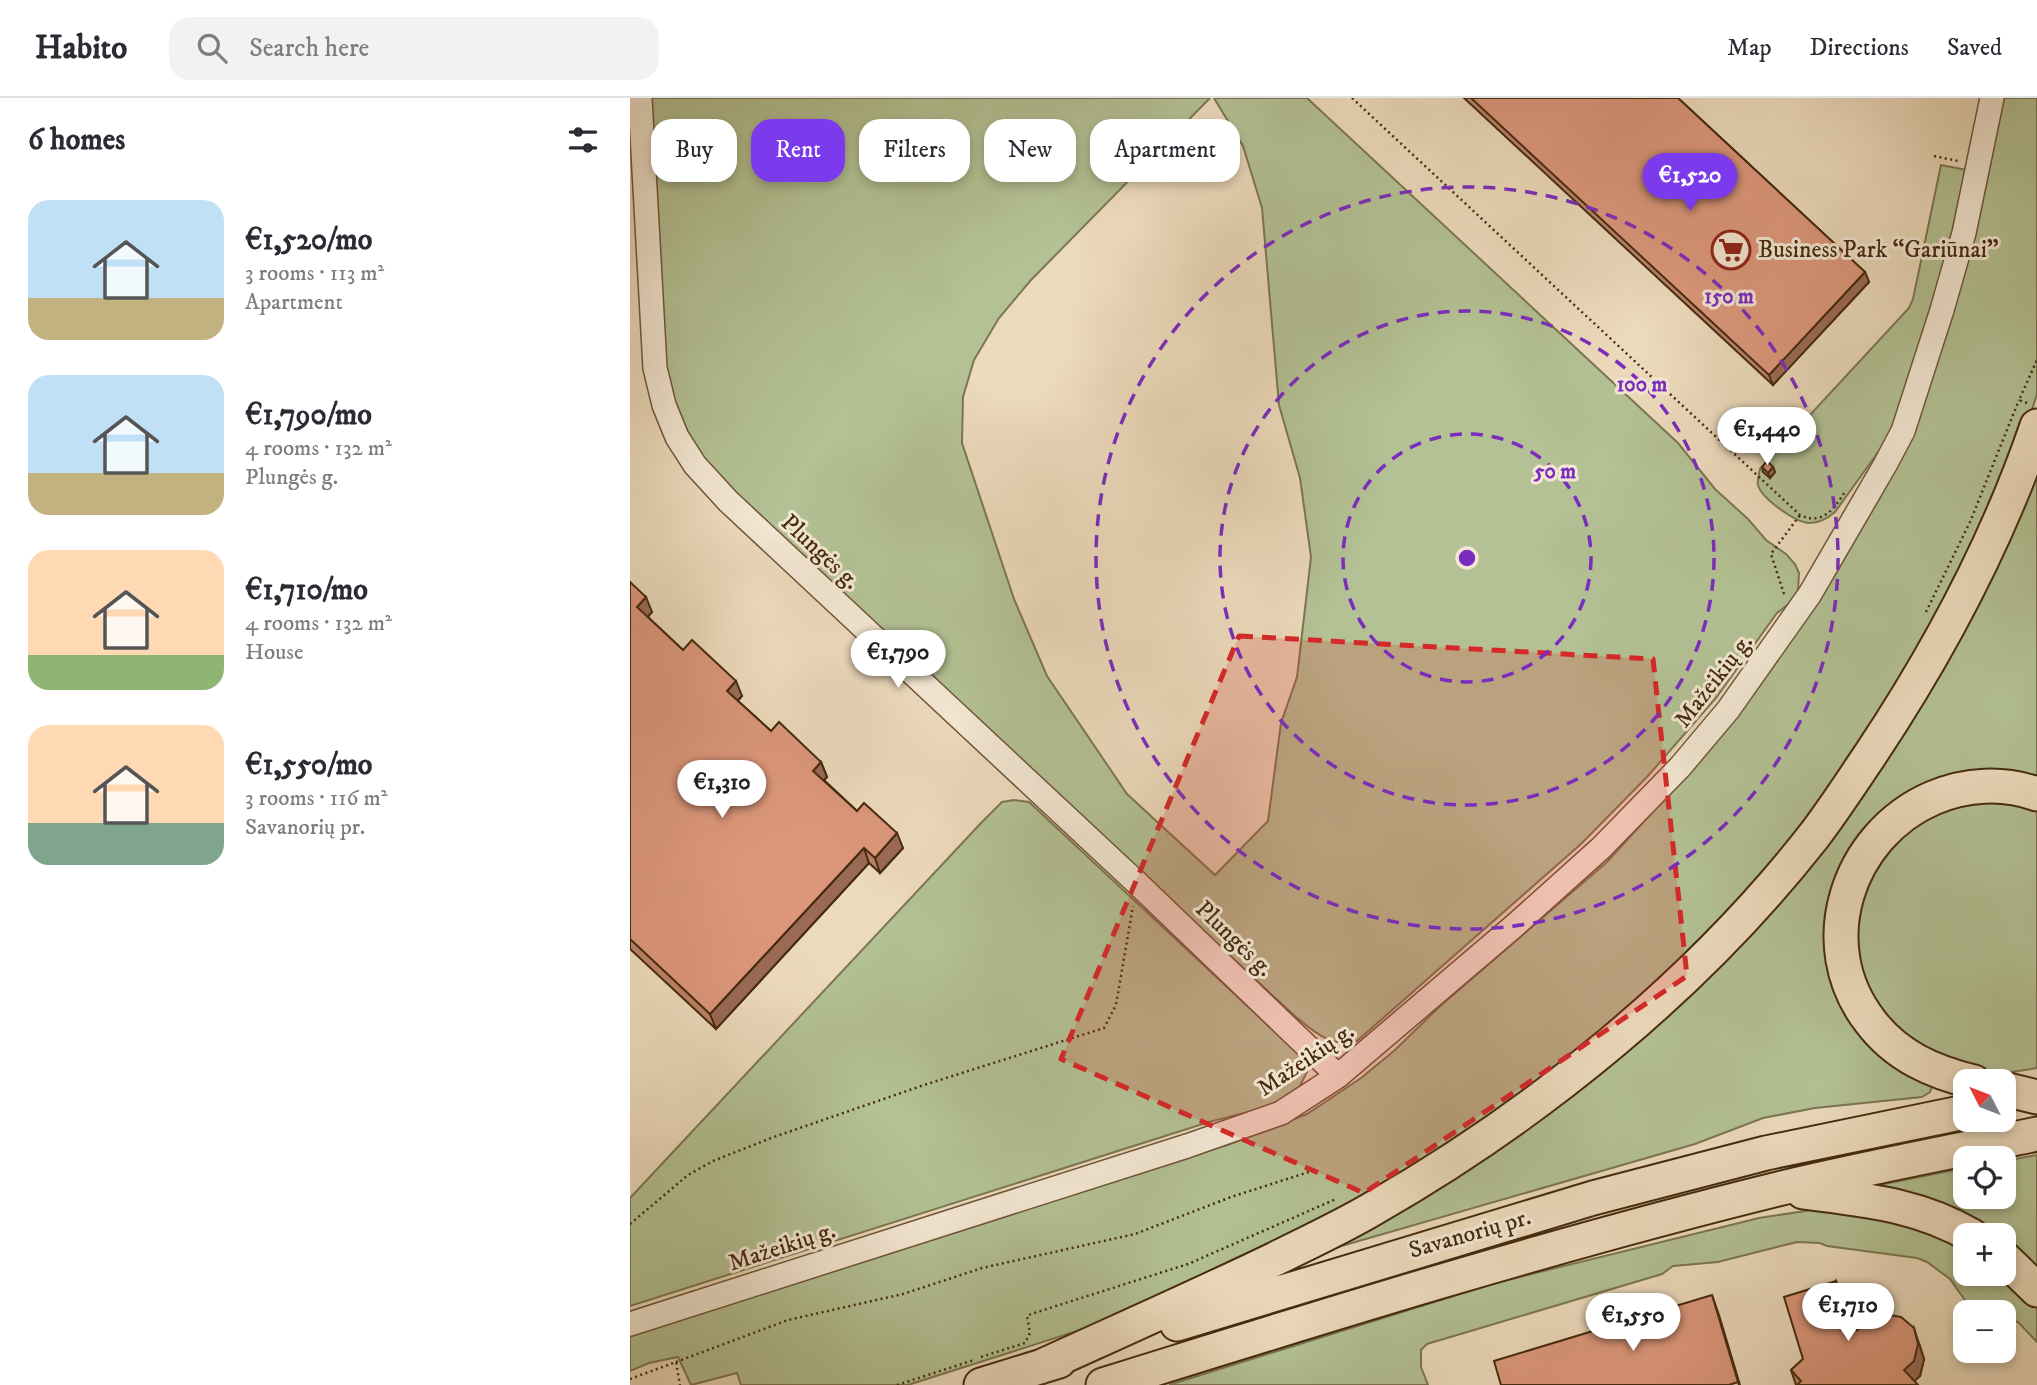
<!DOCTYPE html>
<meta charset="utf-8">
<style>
body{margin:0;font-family:"IM FELL DW Pica",serif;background:#f2f2f3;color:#2b2b33;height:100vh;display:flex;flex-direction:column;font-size:26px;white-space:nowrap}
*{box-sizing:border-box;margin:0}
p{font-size:23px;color:#7c7c81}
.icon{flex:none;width:38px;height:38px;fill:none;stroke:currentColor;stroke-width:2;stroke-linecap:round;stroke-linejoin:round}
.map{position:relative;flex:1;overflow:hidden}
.sheet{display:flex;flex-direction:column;background:#fff;width:630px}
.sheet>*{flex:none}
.guide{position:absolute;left:21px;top:21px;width:665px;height:63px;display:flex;gap:14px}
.needle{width:46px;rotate:312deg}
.fabs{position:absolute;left:1323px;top:971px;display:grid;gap:14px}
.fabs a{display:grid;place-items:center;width:63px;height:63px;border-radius:14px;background:#fff;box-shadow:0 4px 10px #0003;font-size:35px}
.price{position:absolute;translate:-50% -60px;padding:0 16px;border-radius:24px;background:#fff;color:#222;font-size:23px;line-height:46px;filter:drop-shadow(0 2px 4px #0008)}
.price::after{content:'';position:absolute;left:50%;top:42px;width:21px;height:16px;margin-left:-10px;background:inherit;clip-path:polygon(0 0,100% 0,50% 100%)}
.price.on{background:#7c3aed;color:#fff}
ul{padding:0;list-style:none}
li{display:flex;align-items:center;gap:21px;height:175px;padding:0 28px}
li span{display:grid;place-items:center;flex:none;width:196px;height:140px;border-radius:21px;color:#555}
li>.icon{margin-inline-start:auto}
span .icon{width:84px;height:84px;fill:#fffc;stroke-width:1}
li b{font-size:30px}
h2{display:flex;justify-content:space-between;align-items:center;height:84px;padding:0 28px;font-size:30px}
.pill{padding:0 24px;border-radius:21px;background:#fff;box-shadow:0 4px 10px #0003;font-size:24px;line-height:63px}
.pill.on{background:#7c3aed;color:#fff}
header{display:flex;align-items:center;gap:42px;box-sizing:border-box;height:98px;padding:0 35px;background:#fff;border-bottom:2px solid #e1e1e2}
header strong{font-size:33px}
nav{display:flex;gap:38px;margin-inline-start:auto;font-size:24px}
.search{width:490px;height:63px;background:#f2f2f3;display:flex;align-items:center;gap:18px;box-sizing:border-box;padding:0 24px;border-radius:21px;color:#7c7c81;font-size:26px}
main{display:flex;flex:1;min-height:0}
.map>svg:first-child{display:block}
.green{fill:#b3c194;stroke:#7c7651;stroke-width:2}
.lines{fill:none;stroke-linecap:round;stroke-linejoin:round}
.minor-casing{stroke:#6f563a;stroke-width:26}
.highway-casing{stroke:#452a0e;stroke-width:37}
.path{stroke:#452a0e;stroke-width:2.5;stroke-dasharray:2 3.5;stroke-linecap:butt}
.minor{stroke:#f3e7d3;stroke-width:23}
.highway{stroke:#ecdabc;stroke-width:33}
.wall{fill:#bd826a;stroke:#452a0e;stroke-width:2}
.shaded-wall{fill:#9a6a56;stroke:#452a0e;stroke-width:2}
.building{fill:#dc977b;stroke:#452a0e;stroke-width:2}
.marked{fill:#d62828;fill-opacity:0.2;stroke:#d62828;stroke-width:5;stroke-dasharray:14 9;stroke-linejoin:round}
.ring{fill:none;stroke:#7b2cbf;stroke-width:3.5;stroke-dasharray:12 9}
.labels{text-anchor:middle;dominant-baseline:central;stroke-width:6;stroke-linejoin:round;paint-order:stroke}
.poi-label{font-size:24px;fill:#452a0e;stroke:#f3e7d3;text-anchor:start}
.street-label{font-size:24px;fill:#452a0e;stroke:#f3e7d3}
.centre{fill:#7b2cbf;stroke:#f3e7d3;stroke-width:3.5}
.ring-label{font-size:21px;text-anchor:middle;font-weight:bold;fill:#7b2cbf;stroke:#f3e7d3;stroke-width:6;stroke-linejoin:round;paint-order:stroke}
</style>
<header>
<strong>Habito</strong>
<div class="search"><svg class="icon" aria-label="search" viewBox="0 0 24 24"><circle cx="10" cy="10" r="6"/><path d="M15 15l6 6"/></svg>Search here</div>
<nav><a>Map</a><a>Directions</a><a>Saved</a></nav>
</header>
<main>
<section class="sheet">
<h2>6 homes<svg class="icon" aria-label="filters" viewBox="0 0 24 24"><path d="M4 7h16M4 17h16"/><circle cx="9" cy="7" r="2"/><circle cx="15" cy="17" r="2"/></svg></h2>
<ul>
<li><span style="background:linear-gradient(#bfe0f5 70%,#c2b280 0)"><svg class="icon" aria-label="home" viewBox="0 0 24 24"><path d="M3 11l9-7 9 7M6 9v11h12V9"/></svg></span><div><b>€1,520/mo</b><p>3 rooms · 113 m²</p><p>Apartment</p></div></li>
<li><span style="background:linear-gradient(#bfe0f5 70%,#c2b280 0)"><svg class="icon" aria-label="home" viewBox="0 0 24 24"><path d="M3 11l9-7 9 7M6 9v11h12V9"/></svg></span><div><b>€1,790/mo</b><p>4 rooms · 132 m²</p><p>Plungės g.</p></div></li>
<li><span style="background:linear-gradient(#ffd9b3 75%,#8fb573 0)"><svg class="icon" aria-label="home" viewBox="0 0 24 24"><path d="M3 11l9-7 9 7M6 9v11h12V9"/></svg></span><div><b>€1,710/mo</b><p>4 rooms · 132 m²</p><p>House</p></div></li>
<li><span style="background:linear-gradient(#ffd9b3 70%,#7fa58c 0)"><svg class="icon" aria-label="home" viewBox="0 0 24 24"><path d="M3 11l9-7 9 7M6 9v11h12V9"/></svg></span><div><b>€1,550/mo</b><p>3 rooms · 116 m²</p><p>Savanorių pr.</p></div></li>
</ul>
</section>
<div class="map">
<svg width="1407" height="1287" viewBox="0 0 1407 1287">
<rect width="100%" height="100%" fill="#ecdabc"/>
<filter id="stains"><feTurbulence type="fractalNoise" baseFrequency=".00286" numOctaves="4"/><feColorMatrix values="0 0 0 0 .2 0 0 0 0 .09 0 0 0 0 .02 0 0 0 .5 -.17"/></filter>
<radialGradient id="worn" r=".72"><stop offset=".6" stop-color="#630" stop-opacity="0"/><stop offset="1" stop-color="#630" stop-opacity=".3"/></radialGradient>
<path class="green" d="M 17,0 L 580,0 L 401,182 L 369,220 L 344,262 L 333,299 L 332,345 L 384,501 L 417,578 L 497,696 L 585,777 L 638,723 L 651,625 L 667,579 L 681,459 L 670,380 L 649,307 L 632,110 L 613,48 L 584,0 L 677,0 L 1048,345 L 1085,391 L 1118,421 L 1136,442 L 1156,456 L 1165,466 L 1169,475 L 1168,493 L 1161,504 L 1147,515 L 1086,600 L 1017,679 L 951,746 L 727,943 C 700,949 687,936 666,919 L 146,439 C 124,416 97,394 77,368 C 52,337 42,301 33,263 Z
M 1373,0 L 1407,0 L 1407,296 L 1394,337 L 1327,497 L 1150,765 L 1003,916 L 779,1081 L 551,1194 L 447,1233 L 278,1287 L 111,1287 L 107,1275 L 61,1287 L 48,1259 L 19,1265 L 0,1273 L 0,1236 L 600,1046 L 677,1016 L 731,980 L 765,952 L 808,910 L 977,764 L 1070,662 L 1131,582 L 1203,480 L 1251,397 Z
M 1311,67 L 1337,72 L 1311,181 L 1260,336 L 1254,346 L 1205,414 C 1198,420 1190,425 1180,425 C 1166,425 1132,401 1128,387 C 1127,382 1129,376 1130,371 L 1279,210 L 1283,201 Z
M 1407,351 L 1407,688 L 1260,710 L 1202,865 L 1303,986 L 1300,994 L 1292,999 L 1185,1010 L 1133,1020 L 1065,1046 L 708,1149 L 904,1020 L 1128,820 Z
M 1349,698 L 1407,706 L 1407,970 L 1370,976 L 1333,974 L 1243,918 L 1220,850 L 1231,778 L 1280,722 Z
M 384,702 L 399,704 L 673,960 L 677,974 L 667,994 L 642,1008 L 579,1024 L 0,1208 L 0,1100 L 351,725 L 372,704 Z
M 1407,1057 L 1407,1181 L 1374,1150 L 1374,1138 L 1358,1137 L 1244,1088 L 1335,1070 L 1335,1099 L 1374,1099 L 1374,1063 Z
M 1208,1108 L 1335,1143 L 1335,1176 L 1374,1176 L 1407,1200 L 1407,1244 L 1388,1224 L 1374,1219 L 1374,1214 L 1363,1214 L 1337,1205 L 1320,1181 L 1297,1164 L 1287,1160 L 1197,1148 L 1190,1145 L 1167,1144 L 1088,1164 L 1043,1168 L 1032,1176 L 797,1246 L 791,1252 L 791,1269 L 798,1287 L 539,1287 L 865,1185 L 1129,1120 Z"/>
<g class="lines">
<defs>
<path id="minor" d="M 10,0 L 25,270 L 34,307 L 47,339 L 65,367 L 98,403 L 507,785 L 708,978
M 0,1226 L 557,1048 L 651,1015 L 708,978 L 883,829 L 971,750 L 1050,669 L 1098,612 L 1180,496 L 1255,367 L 1273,333 L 1312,212 L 1334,135 L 1362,0"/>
<path id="highway" d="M 1344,984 C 1303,974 1266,958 1240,923 C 1181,847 1217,737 1303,700 C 1336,686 1373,684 1407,696
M 1374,991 L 1407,999
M 1173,1094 C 1233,1102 1288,1106 1342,1138
M 1374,1160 L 1407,1192
M 547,1226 L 963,1100 L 1136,1055 L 1335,1014
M 410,1269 C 487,1234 566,1199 643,1162 C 677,1145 712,1129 744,1110 C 908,1016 1066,888 1183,739 C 1203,713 1221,685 1240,657 C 1308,555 1367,445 1407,328
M 351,1287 L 429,1263
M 473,1287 C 697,1217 921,1147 1148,1091 C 1234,1070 1321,1054 1407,1036"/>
</defs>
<use href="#minor" class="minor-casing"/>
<use href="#highway" class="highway-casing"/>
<path class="path" d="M 722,0 L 1170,417 C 1193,428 1205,410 1216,392
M 1304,58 L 1328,63
M 1397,305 L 1389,302 L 1407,262
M 1154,496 L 1141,456 L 1170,417
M 1296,514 L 1340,424 L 1389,302
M 0,1126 L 58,1077 L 83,1063 L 141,1040 L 294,987 L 474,930 L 486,907 L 503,808
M 351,1259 L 395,1245 L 400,1235 L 397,1218 L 401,1216 L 558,1166 L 706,1101
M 46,1264 L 158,1222 L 273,1196 L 352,1170 L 505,1136 L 601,1099 L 682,1073
M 0,1281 L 46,1264 L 50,1287
M 267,1287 L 344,1262"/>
<use href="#minor" class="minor"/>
<use href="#highway" class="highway"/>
</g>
<path class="wall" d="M 834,0 L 1048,0 L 1235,174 L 1239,184 L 1143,287 Z
M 1132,369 L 1143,369 L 1145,374 L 1140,380 L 1133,374 Z
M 0,484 L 22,514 L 18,519 L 53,552 L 112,598 L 108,603 L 141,633 L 191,664 L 197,679 L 194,682 L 227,713 L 273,750 L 250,775 L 239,765 L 86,931 L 0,851 Z
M 1206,1183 L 1218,1222 L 1227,1232 L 1289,1245 L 1294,1261 L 1290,1278 L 1284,1283 L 1288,1287 L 1166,1287 L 1161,1272 L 1173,1261 Z"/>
<path class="shaded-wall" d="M 1235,174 L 1239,184 L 1143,287 L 1139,277 Z
M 1143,369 L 1145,374 L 1140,380 L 1138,375 Z
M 16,499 L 22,514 L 13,524 L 7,509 Z
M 106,583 L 112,598 L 102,608 L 97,593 Z
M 191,664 L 197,679 L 188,688 L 183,673 Z
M 267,735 L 273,750 L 250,775 L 245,760 Z
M 234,750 L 239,765 L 86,931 L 80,916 Z
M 1082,1197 L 1089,1217 L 1110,1287 L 1109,1287 Z
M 1284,1230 L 1294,1261 L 1290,1278 L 1280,1287 L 1274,1272 Z"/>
<path class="building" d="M 841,0 L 1048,0 L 1235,174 L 1139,277 Z
M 1137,363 L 1143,369 L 1138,375 L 1132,369 Z
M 0,484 L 16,499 L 7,509 L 53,552 L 62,542 L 106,583 L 97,593 L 141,633 L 149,624 L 191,664 L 183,673 L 227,713 L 234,705 L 267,735 L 245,760 L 234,750 L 80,916 L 0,841 Z
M 1206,1183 L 1217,1220 L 1227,1232 L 1246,1217 L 1254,1216 L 1271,1219 L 1284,1230 L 1288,1246 L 1284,1263 L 1274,1272 L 1288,1287 L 1167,1287 L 1171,1283 L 1161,1272 L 1173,1261 L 1154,1199 Z
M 1082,1197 L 1108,1284 L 1099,1287 L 871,1287 L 864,1263 Z"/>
<path class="marked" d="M 609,538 L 1023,561 L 1057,878 L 734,1095 L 431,961 Z"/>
<g class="ring">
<circle cx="837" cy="460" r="124"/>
<circle cx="837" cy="460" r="247"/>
<circle cx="837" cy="460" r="371"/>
</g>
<defs>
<symbol id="supermarket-ring" viewBox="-11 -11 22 22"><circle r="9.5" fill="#f3e7d3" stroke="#8f2418" stroke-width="1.5"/><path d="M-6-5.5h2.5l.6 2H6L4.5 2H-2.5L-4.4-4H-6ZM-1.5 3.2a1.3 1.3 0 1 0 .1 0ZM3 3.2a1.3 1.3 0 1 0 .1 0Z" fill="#8f2418"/></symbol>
</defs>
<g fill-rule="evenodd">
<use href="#supermarket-ring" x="1079" y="130" width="44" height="44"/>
</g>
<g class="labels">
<g class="poi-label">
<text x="1128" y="152">Business Park “Gariūnai”</text>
</g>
<g class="street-label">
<text transform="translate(190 454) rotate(43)">Plungės g.</text>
<text transform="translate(1084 583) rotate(-52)">Mažeikių g.</text>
<text transform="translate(604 841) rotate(44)">Plungės g.</text>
<text transform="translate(676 962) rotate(-34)">Mažeikių g.</text>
<text transform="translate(840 1136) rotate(-16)">Savanorių pr.</text>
<text transform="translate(152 1149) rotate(-18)">Mažeikių g.</text>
</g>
</g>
<circle cx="837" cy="460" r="10" class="centre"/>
<g class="ring-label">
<text x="1099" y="205">150 m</text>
<text x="1012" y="293">100 m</text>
<text x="925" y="380">50 m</text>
</g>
<rect width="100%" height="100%" filter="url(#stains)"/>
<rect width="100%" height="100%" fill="url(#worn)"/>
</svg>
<div class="fabs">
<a><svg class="needle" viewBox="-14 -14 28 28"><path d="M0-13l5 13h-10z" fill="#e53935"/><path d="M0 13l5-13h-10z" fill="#7c7c81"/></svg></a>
<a><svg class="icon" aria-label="locate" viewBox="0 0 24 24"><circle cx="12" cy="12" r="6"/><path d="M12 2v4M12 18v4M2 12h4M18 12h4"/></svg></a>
<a>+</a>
<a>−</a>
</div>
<b class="price on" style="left:1060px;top:115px">€1,520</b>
<b class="price" style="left:1137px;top:369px">€1,440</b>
<b class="price" style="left:268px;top:592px">€1,790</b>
<b class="price" style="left:92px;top:722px">€1,310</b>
<b class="price" style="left:1218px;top:1245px">€1,710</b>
<b class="price" style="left:1003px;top:1255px">€1,550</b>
<div class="guide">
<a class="pill">Buy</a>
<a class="pill on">Rent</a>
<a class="pill">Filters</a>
<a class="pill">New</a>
<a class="pill">Apartment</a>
</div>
</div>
</main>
